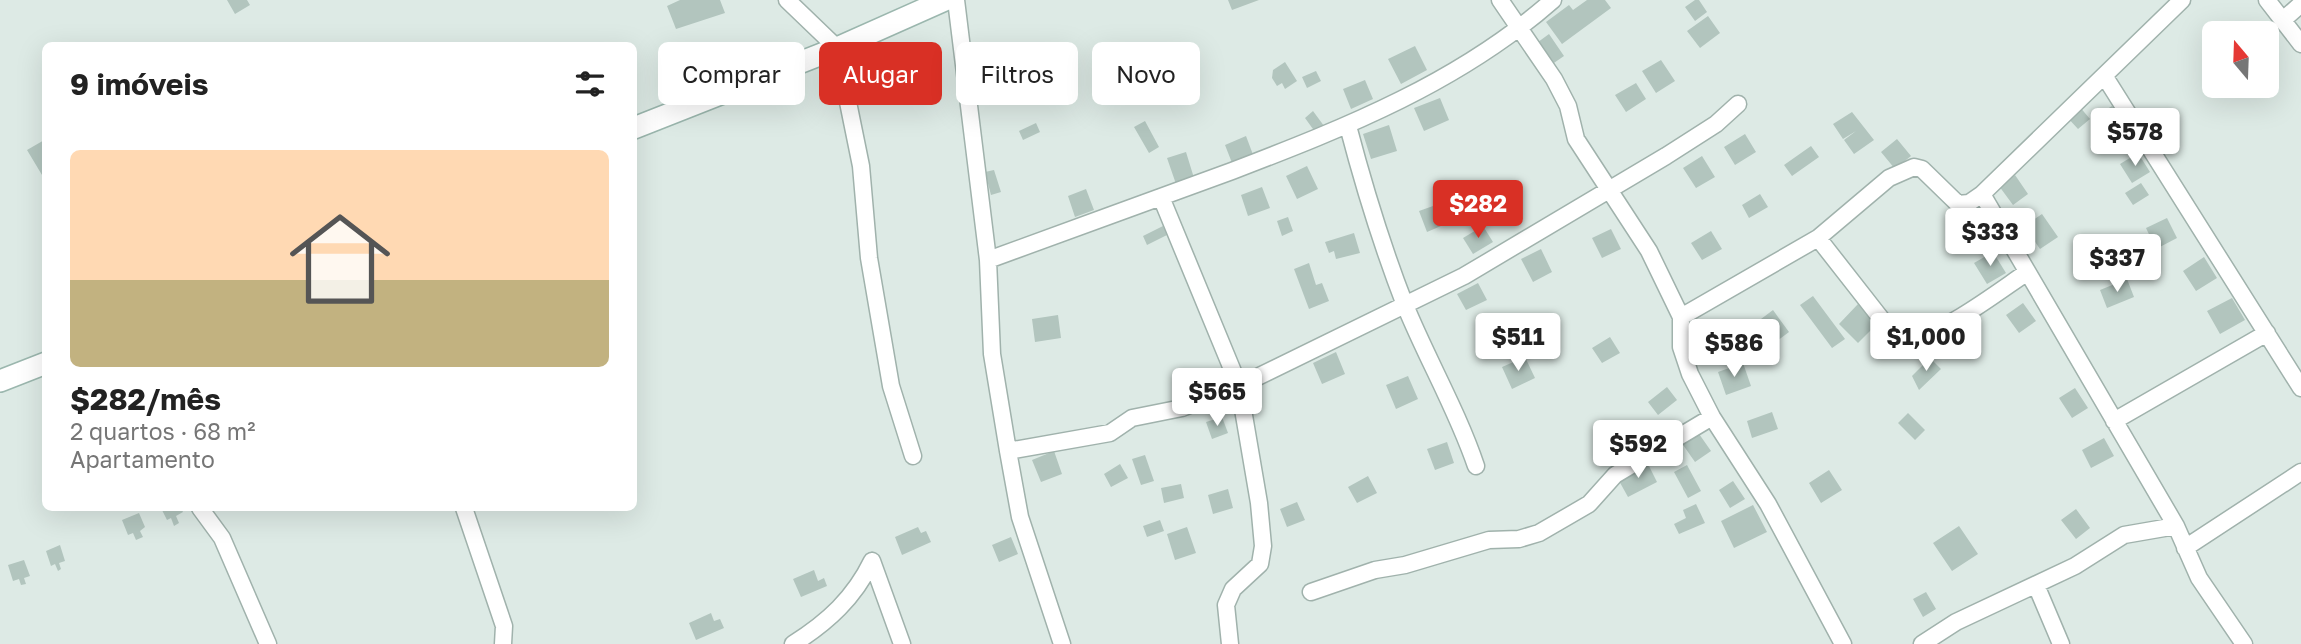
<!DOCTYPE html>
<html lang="pt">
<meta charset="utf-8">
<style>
body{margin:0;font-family:"Golos Text",sans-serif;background:#f2f2f2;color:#222;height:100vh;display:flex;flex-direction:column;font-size:26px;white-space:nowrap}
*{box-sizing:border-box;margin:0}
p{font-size:23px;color:#767676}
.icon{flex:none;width:38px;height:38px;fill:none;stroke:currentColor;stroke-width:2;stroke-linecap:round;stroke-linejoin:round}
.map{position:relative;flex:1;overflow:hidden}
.details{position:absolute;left:42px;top:42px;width:595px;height:469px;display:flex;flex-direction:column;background:#fff;border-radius:10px;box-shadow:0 7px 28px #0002}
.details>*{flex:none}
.top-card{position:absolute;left:658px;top:42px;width:665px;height:63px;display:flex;gap:14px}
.needle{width:46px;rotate:341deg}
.fabs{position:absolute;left:2202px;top:21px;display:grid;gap:14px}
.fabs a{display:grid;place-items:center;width:77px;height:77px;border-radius:10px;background:#fff;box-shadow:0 7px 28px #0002;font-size:35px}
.price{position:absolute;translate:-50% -60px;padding:0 16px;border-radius:7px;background:#fff;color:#222;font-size:23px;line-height:46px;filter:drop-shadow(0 2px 4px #0008)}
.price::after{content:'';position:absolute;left:50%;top:42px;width:21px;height:16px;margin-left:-10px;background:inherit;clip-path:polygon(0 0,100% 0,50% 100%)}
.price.selected{background:#d93025;color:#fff}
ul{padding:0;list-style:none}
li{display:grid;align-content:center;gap:14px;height:371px;padding:0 28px}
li+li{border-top:2px solid #e0e0e0}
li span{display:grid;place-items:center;height:217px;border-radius:10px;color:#555}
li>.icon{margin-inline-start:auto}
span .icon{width:126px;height:126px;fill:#fffc;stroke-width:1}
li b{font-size:30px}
h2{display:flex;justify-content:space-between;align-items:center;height:84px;padding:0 28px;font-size:30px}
.tag{padding:0 24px;border-radius:10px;background:#fff;box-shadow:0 7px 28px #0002;font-size:24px;line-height:63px}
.tag.selected{background:#d93025;color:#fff}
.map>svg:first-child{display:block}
.building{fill:#b2c5be}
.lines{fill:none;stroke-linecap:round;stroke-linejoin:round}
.minor-casing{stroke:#a0b2ac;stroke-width:19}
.secondary-casing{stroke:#9bb7ae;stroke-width:24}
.minor{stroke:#fff;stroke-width:16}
.secondary{stroke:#fff;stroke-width:21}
</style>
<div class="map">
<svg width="2301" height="644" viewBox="0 0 2301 644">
<rect width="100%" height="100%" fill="#ddeae5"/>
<path class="building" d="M 227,0 L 247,0 L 250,5 L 235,14 Z
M 680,0 L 720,0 L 725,13 L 676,29 L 667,6 Z
M 1228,0 L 1259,0 L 1232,10 Z
M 1587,0 L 1605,0 L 1611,8 L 1562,44 L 1546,22 L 1569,5 L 1573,10 Z
M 1695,0 L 1699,0 L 1707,12 L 1695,21 L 1685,7 Z
M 1708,16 L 1720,33 L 1700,48 L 1687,31 Z
M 1549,34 L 1564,56 L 1548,67 L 1534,45 Z
M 1153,43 L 1160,60 L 1140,68 L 1133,51 Z
M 1415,46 L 1427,70 L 1401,84 L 1388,59 Z
M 1661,60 L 1675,81 L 1656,93 L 1642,71 Z
M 1285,62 L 1297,81 L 1285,89 L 1282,83 L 1277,86 L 1272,78 L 1273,70 Z
M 1316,71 L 1321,81 L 1307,88 L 1302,77 Z
M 996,76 L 1002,94 L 980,102 L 973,84 Z
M 1365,80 L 1373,99 L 1351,109 L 1343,89 Z
M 1636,83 L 1646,99 L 1626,112 L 1615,95 Z
M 1440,98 L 1449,120 L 1424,131 L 1414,108 Z
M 2079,106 L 2090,119 L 2078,129 L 2067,117 Z
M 2112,106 L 2125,125 L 2108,136 L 2096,116 Z
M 1313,111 L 1327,130 L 1318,136 L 1305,118 Z
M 1852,112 L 1874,140 L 1854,154 L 1844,140 L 1856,131 L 1843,139 L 1833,124 Z
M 1145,121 L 1159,147 L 1149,153 L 1134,127 Z
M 1036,123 L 1040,132 L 1023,140 L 1019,131 Z
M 1389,125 L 1397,151 L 1371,159 L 1363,134 Z
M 1745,134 L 1756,152 L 1735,165 L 1724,147 Z
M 1246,136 L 1255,160 L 1234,168 L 1225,145 Z
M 46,139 L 46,173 L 42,175 L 27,150 Z
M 1897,139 L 1911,156 L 1895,169 L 1881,152 Z
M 1811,146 L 1819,157 L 1792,176 L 1784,165 Z
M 1186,152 L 1194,178 L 1176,184 L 1167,158 Z
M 2138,153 L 2150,172 L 2132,183 L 2120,164 Z
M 1702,156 L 1715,177 L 1696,188 L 1683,168 Z
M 1307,166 L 1318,189 L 1297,199 L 1286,176 Z
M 994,170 L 1001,192 L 991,195 L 985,172 Z
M 2015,175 L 2028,194 L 2013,205 L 1999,186 Z
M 2141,183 L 2149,195 L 2133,205 L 2125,193 Z
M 1262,187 L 1270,208 L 1248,216 L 1241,195 Z
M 1086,189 L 1094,210 L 1075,217 L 1068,196 Z
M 1760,194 L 1768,207 L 1749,218 L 1742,205 Z
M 1433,206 L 1441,226 L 1427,232 L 1419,211 Z
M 2042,214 L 2058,237 L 2040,249 L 2024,226 Z
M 1973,216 L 1982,233 L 1963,243 L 1954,227 Z
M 1288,217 L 1293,231 L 1282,236 L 1277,221 Z
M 2167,218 L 2177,238 L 2156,249 L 2146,228 Z
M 1163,226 L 1167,235 L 1147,245 L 1143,236 Z
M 1483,226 L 1493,242 L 1473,254 L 1463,238 Z
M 1611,229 L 1621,249 L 1602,258 L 1592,238 Z
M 1711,231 L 1722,249 L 1702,260 L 1691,243 Z
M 1354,233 L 1360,253 L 1336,259 L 1334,251 L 1329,253 L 1325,242 Z
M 1541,249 L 1552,272 L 1533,282 L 1521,259 Z
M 1993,252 L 2006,273 L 1987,284 L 1974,263 Z
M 2204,257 L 2217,278 L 2196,291 L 2183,271 Z
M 1309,263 L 1316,285 L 1322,283 L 1329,301 L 1309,309 L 1294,269 Z
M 2127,279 L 2134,297 L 2107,308 L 2100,290 Z
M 1478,283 L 1487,300 L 1466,310 L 1457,294 Z
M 1813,296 L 1845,339 L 1832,348 L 1800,305 Z
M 2232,298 L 2245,320 L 2220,334 L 2207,311 Z
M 2023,303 L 2036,321 L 2019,333 L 2006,315 Z
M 1858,304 L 1878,323 L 1858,343 L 1839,324 Z
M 1773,310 L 1789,332 L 1777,341 L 1761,319 Z
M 1058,315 L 1061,338 L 1035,342 L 1032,319 Z
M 1610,337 L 1620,353 L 1602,363 L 1592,348 Z
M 1336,352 L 1345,374 L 1322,384 L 1313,363 Z
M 1525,357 L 1535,378 L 1512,389 L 1502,367 Z
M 1930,358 L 1941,369 L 1919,390 L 1912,376 Z
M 1743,363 L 1751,386 L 1726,395 L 1718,372 Z
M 1408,376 L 1418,399 L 1396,409 L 1386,385 Z
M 1667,387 L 1677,400 L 1658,415 L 1648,402 Z
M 2075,388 L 2088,408 L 2072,418 L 2059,398 Z
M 1772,412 L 1778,429 L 1752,438 L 1747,421 Z
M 1908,413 L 1925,430 L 1915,440 L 1898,423 Z
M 1222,417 L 1228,433 L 1212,439 L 1206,422 Z
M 1697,431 L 1711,451 L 1695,462 L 1681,442 Z
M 2104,438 L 2114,456 L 2091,468 L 2082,450 Z
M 1447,442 L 1454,463 L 1435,470 L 1427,449 Z
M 1054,451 L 1062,474 L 1041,482 L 1032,460 Z
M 1145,455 L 1154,481 L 1141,485 L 1132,459 Z
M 1120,464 L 1128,478 L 1111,487 L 1104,474 Z
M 1648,464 L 1657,482 L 1628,497 L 1618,479 Z
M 1687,465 L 1701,491 L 1688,498 L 1674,472 Z
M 1829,470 L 1842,490 L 1821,503 L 1809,483 Z
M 1368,476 L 1377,493 L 1357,503 L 1348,487 Z
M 1733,481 L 1745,499 L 1730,508 L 1719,490 Z
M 1181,484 L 1184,498 L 1164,503 L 1161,488 Z
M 1228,489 L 1233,508 L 1213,514 L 1208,495 Z
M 1297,502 L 1305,520 L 1287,527 L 1280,509 Z
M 1696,504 L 1705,523 L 1679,534 L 1674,524 L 1686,518 L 1683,510 Z
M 1753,505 L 1767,532 L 1734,548 L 1721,521 Z
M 161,508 L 181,508 L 183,512 L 176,516 L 179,523 L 174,526 L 171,518 L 167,520 Z
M 2076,509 L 2090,528 L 2076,539 L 2061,520 Z
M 139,513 L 145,527 L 140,531 L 143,537 L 136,540 L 133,533 L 128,535 L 122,520 Z
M 1160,520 L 1164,531 L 1147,537 L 1143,526 Z
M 1959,526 L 1978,554 L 1952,571 L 1933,543 Z
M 918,527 L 921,533 L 926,531 L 931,542 L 902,555 L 895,537 Z
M 1187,527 L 1196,553 L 1175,560 L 1167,534 Z
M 1011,537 L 1018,554 L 999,562 L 992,545 Z
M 60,545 L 65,561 L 59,563 L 61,569 L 58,571 L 55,564 L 51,566 L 46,551 Z
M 24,560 L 30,576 L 24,578 L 26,584 L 21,585 L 19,579 L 13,581 L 8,565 Z
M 814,570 L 818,581 L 824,578 L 827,586 L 801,597 L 793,579 Z
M 1926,592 L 1936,609 L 1923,617 L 1913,599 Z
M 711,613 L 714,621 L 720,619 L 724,628 L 696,640 L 689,623 Z"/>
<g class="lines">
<defs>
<path id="minor" d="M 787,0 L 837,48 L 861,166 L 869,258 L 891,386 L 913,456
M 956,0 L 988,260 L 992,354 L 1008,451 L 1020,517 L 1062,644
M 1500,0 L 1554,79 L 1568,106 L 1576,139 L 1649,251 L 1681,317 L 1681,347 L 1690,374 L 1712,417 L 1768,504 L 1843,644
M 2267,0 L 2301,44
M 2283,20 L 2301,4
M 2105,77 L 2301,388
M 1348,126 C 1364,187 1382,246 1405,305 C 1427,359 1457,410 1476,466
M 1982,194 L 2176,526 L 2199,578 L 2244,644
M 1161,197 L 1239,386 L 1259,503 L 1263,546 L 1260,564 L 1233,589 L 1226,605 L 1230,644
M 1818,238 L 1890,330 C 1898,333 1908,337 1916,336 C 1943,334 2002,289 2026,273
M 988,260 C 1069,230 1151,201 1232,171 C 1347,127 1460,82 1553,0
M 1681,317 L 1818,238 L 1889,178 L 1914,167 L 1922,169 L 1958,204 L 1969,203 L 1982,194 L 2182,0
M 2114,421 L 2267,333
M 1008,451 L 1110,433 L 1132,418 L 1182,408 L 1239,386 L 1464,276 L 1666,156 L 1716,124 L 1738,104
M 200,508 L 222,538 L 268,644
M 464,508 L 504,626 L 503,644
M 2185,548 L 2301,472
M 872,561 L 902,644
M 2036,585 L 2061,644
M 1311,592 L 1375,570 L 1405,565 L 1489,540 L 1519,539 L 1539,533 L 1589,504 L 1615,475 L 1712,417
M 793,644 C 828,622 854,598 872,561
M 1922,644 L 1956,622 L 2075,566 L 2124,535 L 2176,526"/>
<path id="secondary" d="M 634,128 L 837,48 L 945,0
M 0,381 L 46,363"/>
</defs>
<use href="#minor" class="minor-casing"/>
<use href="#secondary" class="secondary-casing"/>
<use href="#minor" class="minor"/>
<use href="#secondary" class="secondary"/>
</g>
</svg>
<div class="fabs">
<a><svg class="needle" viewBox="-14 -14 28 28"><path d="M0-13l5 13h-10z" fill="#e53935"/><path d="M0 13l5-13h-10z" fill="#767676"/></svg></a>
</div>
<b class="price" style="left:2135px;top:168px">$578</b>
<b class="price selected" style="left:1478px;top:240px">$282</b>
<b class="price" style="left:1990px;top:268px">$333</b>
<b class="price" style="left:2117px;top:294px">$337</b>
<b class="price" style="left:1518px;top:373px">$511</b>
<b class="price" style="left:1926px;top:373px">$1,000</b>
<b class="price" style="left:1734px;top:379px">$586</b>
<b class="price" style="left:1217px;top:428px">$565</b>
<b class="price" style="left:1638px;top:480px">$592</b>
<div class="top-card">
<a class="tag">Comprar</a>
<a class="tag selected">Alugar</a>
<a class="tag">Filtros</a>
<a class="tag">Novo</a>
</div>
<section class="details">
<h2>9 imóveis<svg class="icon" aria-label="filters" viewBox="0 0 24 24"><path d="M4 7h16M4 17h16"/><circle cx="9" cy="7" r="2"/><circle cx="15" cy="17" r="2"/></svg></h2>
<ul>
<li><span style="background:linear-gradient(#ffd9b3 60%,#c2b280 0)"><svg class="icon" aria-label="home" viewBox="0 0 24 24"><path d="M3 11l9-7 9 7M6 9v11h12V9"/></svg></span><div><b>$282/mês</b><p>2 quartos · 68 m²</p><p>Apartamento</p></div></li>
</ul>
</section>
</div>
